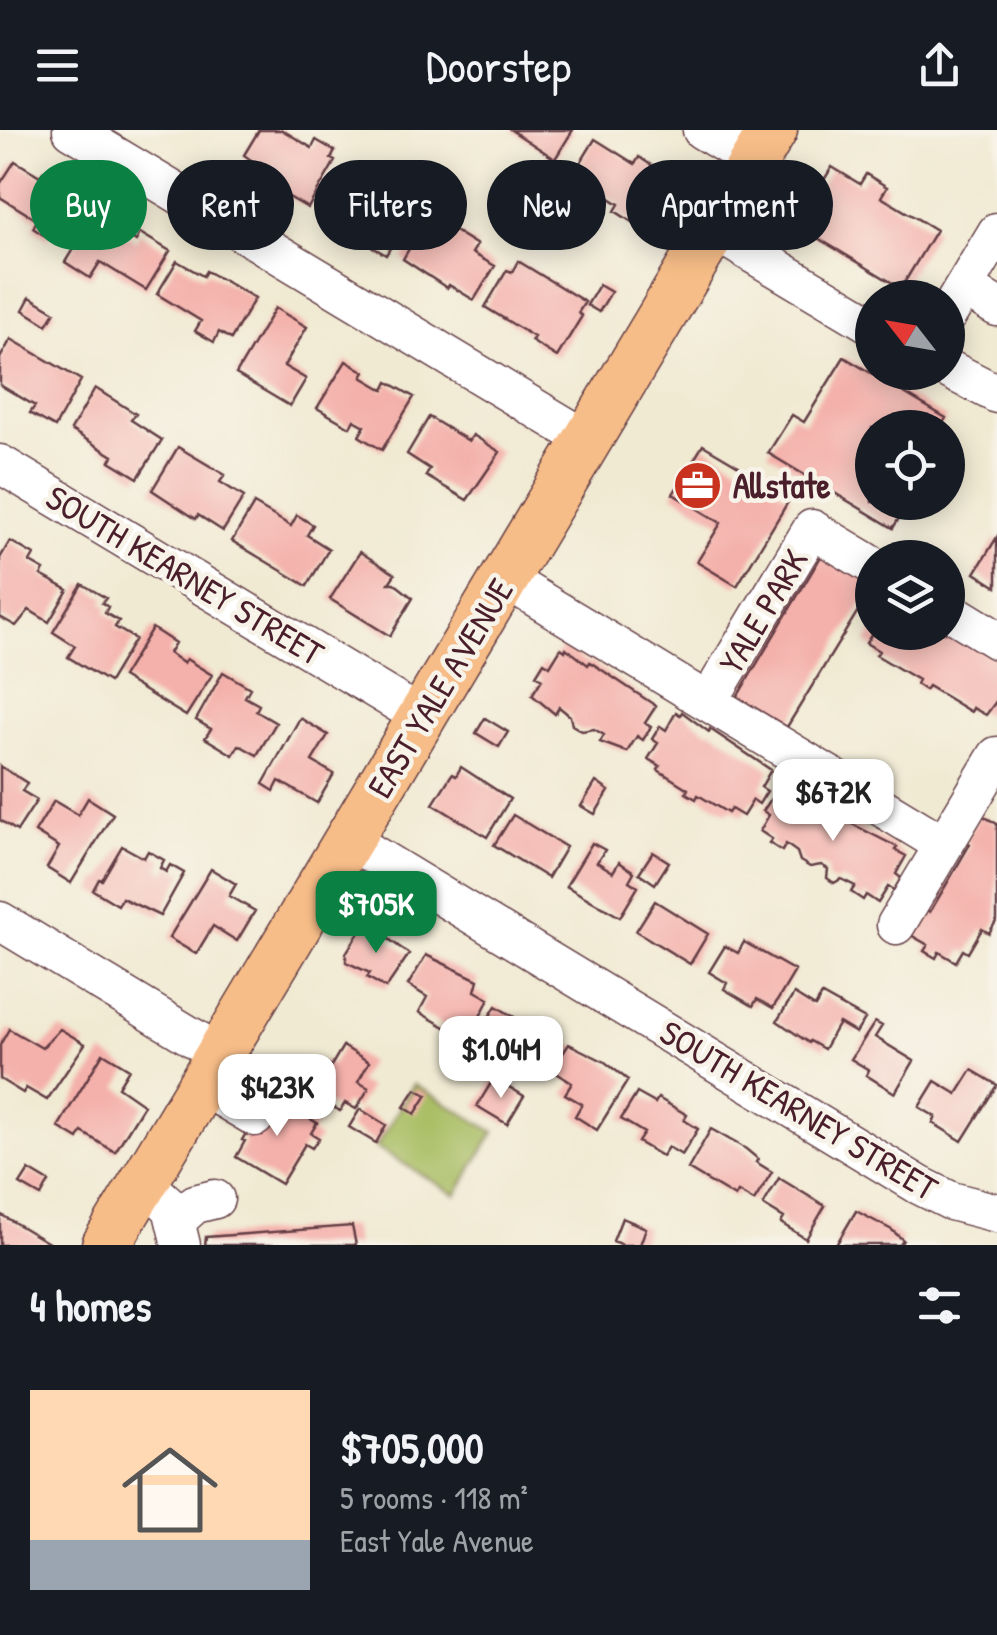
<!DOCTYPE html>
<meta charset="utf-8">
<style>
body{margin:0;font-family:"Patrick Hand",sans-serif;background:#242831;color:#f1f3f6;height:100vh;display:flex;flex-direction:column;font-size:38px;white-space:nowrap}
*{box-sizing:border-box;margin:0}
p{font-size:32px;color:#9ea1a6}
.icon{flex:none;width:55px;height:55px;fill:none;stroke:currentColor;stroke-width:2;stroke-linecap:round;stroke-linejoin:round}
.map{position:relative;height:1115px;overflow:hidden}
.sheet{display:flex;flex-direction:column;background:#171b24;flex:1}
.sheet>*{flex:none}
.hud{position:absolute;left:30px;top:30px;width:938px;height:90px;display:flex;gap:20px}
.needle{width:65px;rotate:301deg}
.fabs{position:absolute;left:855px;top:150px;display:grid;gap:20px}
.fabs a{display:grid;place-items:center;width:110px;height:110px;border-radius:50%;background:#171b24;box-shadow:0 5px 25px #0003;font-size:50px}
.price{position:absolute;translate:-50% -85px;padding:0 22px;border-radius:20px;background:#fff;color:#222;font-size:32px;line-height:65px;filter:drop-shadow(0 2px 5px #0008)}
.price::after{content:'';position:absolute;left:50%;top:60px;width:30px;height:22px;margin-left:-15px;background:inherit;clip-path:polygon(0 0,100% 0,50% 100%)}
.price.on{background:#0b8043;color:#fff}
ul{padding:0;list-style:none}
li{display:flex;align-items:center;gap:30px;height:250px;padding:0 30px}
li span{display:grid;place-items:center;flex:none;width:280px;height:200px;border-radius:0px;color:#555}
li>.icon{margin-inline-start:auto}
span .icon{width:120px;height:120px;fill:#fffc;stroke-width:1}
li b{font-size:42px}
h2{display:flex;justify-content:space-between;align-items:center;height:120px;padding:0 30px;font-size:42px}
.pill{padding:0 35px;border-radius:45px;background:#171b24;box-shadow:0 5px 25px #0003;font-size:35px;line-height:90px}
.pill.on{background:#0b8043;color:#fff}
header{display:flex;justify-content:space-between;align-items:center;height:130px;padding:0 30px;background:#171b24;font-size:45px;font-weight:600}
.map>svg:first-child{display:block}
.green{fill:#a9be63;stroke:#7a6e47;stroke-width:2.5}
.building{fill:#f4b0aa}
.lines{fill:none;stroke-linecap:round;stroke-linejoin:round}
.minor-casing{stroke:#633d44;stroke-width:41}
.major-casing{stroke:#633d44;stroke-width:51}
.minor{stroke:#fff;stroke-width:38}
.major{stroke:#f7bd88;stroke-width:48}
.labels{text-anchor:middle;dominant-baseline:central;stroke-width:9;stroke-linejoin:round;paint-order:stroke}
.poi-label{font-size:35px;font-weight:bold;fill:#4a1f2b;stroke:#f7f3e8;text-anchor:start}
.street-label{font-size:35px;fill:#4a1f2b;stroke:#f7f3e8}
</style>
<header><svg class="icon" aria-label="menu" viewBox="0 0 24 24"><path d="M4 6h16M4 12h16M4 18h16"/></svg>Doorstep<svg class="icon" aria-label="share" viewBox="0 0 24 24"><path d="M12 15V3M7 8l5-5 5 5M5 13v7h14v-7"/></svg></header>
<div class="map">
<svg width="997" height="1115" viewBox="0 0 997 1115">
<rect width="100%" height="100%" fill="#f7f3e8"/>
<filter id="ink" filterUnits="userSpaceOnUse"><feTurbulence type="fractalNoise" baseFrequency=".01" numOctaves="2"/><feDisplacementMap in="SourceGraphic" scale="20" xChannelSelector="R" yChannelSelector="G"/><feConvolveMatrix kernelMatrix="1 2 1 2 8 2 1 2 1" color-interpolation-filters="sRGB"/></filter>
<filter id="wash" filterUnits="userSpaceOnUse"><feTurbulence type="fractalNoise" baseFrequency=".0048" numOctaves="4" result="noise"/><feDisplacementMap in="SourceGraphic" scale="40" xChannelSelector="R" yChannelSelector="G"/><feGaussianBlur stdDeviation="2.25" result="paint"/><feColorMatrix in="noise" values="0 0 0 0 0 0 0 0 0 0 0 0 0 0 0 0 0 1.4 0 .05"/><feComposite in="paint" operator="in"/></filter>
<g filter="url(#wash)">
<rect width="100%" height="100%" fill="#f1ead3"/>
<path class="green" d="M 414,954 L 494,1002 L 456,1065 L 376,1017 Z"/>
<g id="blocks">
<path class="building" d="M 259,0 L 282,0 L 312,18 L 316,10 L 335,21 L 331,29 L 335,31 L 308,78 L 282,63 L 285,57 L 266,45 L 268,42 L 244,25 Z
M 511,0 L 573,0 L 555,29 Z
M 595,9 L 635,34 L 639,27 L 666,45 L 632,92 L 615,81 L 619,74 L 573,45 Z
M 15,31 L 40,46 L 43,42 L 89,69 L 66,107 L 54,99 L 48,108 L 33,98 L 37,90 L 0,67 L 0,54 Z
M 832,37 L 860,54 L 866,44 L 887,57 L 881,67 L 936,100 L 901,158 L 796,95 Z
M 344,38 L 360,48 L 355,56 L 359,58 L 369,40 L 409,63 L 398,82 L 408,88 L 386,125 L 361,110 L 358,116 L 334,101 L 342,87 L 321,75 Z
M 517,78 L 531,86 L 518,104 L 507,95 Z
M 94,85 L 136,111 L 140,103 L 170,121 L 146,160 L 100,132 L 90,148 L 65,132 Z
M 429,85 L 477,115 L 472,123 L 495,136 L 474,170 L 449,155 L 447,158 L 403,129 Z
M 177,131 L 203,146 L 206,141 L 255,168 L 231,209 L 219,202 L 214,212 L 195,201 L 201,191 L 157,164 Z
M 518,131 L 585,172 L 578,183 L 582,186 L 557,227 L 531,211 L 534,207 L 485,177 L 507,140 L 512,142 Z
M 599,155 L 611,162 L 599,182 L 587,175 Z
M 30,167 L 55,182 L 47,195 L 23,180 Z
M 275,178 L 307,197 L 284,236 L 306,249 L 290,276 L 236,244 Z
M 11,209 L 81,250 L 55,297 L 30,283 L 35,276 L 0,255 L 0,228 Z
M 844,227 L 946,288 L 940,298 L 872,298 L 872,372 L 909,372 L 893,398 L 768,323 L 792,285 L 804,292 Z
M 346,231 L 365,242 L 362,247 L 384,260 L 388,252 L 414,267 L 382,320 L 359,306 L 365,296 L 354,290 L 350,297 L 317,278 Z
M 95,258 L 136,284 L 131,290 L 162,310 L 138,348 L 110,331 L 113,326 L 71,300 Z
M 429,287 L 469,311 L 473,305 L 500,322 L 467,370 L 426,346 L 430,339 L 407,324 Z
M 703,315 L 791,367 L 737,456 L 697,432 L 721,393 L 673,364 Z
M 178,317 L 225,345 L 220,352 L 244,367 L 223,401 L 198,385 L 196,389 L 152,360 Z
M 254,374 L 291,396 L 297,385 L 313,395 L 307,405 L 329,419 L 307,456 L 232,411 Z
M 997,407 L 997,457 L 975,443 Z
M 10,411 L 34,425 L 30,432 L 44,440 L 41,445 L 68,460 L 49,492 L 29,480 L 16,496 L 0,487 L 0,428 Z
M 360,422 L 395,444 L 389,453 L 394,453 L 413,468 L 390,506 L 330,469 Z
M 823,423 L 872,453 L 872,458 L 787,597 L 737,567 Z
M 82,454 L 106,468 L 102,473 L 108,477 L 105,483 L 119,491 L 115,497 L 135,509 L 109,552 L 68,527 L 75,516 L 53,502 Z
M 948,496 L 997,525 L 997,570 L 986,585 L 973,578 L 971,582 L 928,556 L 925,560 L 916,554 L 918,550 L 876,525 L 879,521 L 866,513 L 873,502 L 948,502 Z
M 152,498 L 175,513 L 169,523 L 183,533 L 186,529 L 212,545 L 186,586 L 122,547 Z
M 561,518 L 565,521 L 566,518 L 588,535 L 590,532 L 656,576 L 645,593 L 651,597 L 643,610 L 637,606 L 627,622 L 600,612 L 604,605 L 594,599 L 582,601 L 572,595 L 570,586 L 559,577 L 555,584 L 532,565 L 542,549 L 536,545 L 544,532 L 550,536 Z
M 223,542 L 250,558 L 245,567 L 259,575 L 256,581 L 276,593 L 257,625 L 239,615 L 233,625 L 205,608 L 211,599 L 196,590 Z
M 676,582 L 680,585 L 682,582 L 709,602 L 710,599 L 771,640 L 761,657 L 767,661 L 759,674 L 753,670 L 743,686 L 731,679 L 728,683 L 698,665 L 696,669 L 686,663 L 688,659 L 658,640 L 660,636 L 648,629 L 658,613 L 652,609 L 660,596 L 666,600 Z
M 300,588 L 328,605 L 312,631 L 334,644 L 317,673 L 279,651 L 274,661 L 263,654 Z
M 485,588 L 508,602 L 499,617 L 476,603 Z
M 0,636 L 27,653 L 22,661 L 37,670 L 17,701 L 0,690 Z
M 461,637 L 510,669 L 487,707 L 433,674 L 452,644 L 456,646 Z
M 596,652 L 609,661 L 595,684 L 581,676 Z
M 788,655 L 792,657 L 794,655 L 805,662 L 803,664 L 851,690 L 850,693 L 897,717 L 895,720 L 906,726 L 896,744 L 901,748 L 894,760 L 888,757 L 878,773 L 866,765 L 863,770 L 851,762 L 855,756 L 841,749 L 834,753 L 827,748 L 828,739 L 821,735 L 810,737 L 800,731 L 797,722 L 786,714 L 782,721 L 769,713 L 772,709 L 760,701 L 769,685 L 763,681 L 771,669 L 777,672 Z
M 88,668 L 113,684 L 71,753 L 47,738 L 59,717 L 35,702 L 54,671 L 78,685 Z
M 980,684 L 997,694 L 997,790 L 989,803 L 982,799 L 968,823 L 963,820 L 956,832 L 939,822 L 936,828 L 924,821 L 928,815 L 909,804 L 925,779 L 930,782 L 949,750 L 970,714 L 965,710 Z
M 513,685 L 566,717 L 548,748 L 494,715 Z
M 592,713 L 605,720 L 597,732 L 613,742 L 619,732 L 634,742 L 629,751 L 638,757 L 620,787 L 566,756 Z
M 122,716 L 144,728 L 148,721 L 164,730 L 160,738 L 166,742 L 170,735 L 184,743 L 160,786 L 122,768 L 118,775 L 93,760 L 99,749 L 102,750 Z
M 653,722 L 669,732 L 655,754 L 639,743 Z
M 211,739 L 236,754 L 229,766 L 255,781 L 237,811 L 213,796 L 196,824 L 169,808 Z
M 655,771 L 708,804 L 690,834 L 636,801 Z
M 363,796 L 377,804 L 379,802 L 409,824 L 386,858 L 367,847 L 370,843 L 346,832 L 346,823 Z
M 744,812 L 795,841 L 773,878 L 757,869 L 753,876 L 724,859 L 727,853 L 709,842 L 725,816 L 738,823 Z
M 426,825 L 478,850 L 475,861 L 489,869 L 474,898 L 458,891 L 452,901 L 419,882 L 427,867 L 408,855 Z
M 794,864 L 815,877 L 822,865 L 865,889 L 856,903 L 839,893 L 824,919 L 810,911 L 809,913 L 777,891 Z
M 496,876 L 552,910 L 533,942 L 498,921 L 501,916 L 479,903 Z
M 875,892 L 882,896 L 875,907 L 914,931 L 895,963 L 866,945 L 869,940 L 851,929 Z
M 9,899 L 42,918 L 60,899 L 85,914 L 47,970 L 26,958 L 23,963 L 0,949 L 0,915 Z
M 569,914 L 605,932 L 628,950 L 597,1000 L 575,986 L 582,974 L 565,964 L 572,953 L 552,940 Z
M 343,916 L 369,932 L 358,952 L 369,958 L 356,979 L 345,973 L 340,981 L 308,962 L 325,932 L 331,936 Z
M 103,923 L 129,939 L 118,957 L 144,975 L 115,1022 L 82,1002 L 78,1009 L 58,997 Z
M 972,940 L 997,955 L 962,1011 L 933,993 L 936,987 L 919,977 L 935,951 L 957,964 Z
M 494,948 L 524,966 L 507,994 L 477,976 Z
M 416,959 L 427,965 L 415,984 L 404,977 Z
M 637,963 L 655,973 L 658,968 L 687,985 L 684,990 L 698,999 L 682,1025 L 668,1017 L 662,1026 L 638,1012 L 644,1003 L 621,989 Z
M 269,964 L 317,993 L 311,1003 L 319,1008 L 312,1018 L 305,1014 L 281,1054 L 236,1027 L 245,1011 L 242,1010 Z
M 360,979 L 386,995 L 376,1013 L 349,997 Z
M 711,999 L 746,1019 L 758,1029 L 756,1032 L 772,1042 L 754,1071 L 738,1062 L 735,1067 L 688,1039 Z
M 29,1040 L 49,1052 L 41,1066 L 20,1054 Z
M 779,1048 L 825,1076 L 806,1109 L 781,1093 L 784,1088 L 763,1075 Z
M 856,1081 L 892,1100 L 903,1110 L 900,1115 L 836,1115 Z
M 0,1084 L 52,1115 L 0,1115 Z
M 622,1088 L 646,1098 L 640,1115 L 623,1115 L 613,1111 Z
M 352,1096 L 356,1115 L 205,1115 L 206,1107 Z"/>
</g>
</g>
<g filter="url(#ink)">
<use href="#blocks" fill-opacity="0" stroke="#633d44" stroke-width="2.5"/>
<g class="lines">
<defs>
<path id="minor" d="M 72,0 L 588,310
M 702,0 L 754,31
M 713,100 L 872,195
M 964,157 L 997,177
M 948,184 L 997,102
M 948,239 L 997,264
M 0,334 L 422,587
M 505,449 L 944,715
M 948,480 L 997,510
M 708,572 L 812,399 L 872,435
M 349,710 L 919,1055 L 951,1071 L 997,1083
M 0,791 L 220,924
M 896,795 L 997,626
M 201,955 L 255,987
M 143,1052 L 172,1078 L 181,1115
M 177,1090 L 195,1074 L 215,1069"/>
<path id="major" d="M 106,1115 L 773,0"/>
</defs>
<use href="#minor" class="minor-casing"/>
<use href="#major" class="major-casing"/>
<use href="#minor" class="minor"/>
<use href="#major" class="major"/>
</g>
</g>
<defs>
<symbol id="office-disc" viewBox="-11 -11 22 22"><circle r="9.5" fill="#c8321e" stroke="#f7f3e8"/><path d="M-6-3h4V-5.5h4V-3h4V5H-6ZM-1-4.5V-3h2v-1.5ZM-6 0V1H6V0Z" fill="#fff"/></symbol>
</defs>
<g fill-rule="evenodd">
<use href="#office-disc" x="670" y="328" width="55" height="55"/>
</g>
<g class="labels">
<g class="poi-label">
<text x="733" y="355">Allstate</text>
</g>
<g class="street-label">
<text transform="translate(185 445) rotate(31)">SOUTH KEARNEY STREET</text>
<text transform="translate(763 481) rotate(-59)">YALE PARK</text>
<text transform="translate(440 558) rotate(-59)">EAST YALE AVENUE</text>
<text transform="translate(799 980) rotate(31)">SOUTH KEARNEY STREET</text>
</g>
</g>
</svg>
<div class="fabs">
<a><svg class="needle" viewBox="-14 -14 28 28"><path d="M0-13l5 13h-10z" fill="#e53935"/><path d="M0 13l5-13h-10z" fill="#9ea1a6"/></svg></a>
<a><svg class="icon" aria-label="locate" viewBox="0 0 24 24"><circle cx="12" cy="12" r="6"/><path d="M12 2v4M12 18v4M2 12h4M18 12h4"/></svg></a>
<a><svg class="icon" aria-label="layers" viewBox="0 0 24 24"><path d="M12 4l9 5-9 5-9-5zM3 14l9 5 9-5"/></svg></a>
</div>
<b class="price" style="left:833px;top:714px">$672K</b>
<b class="price on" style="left:376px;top:826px">$705K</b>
<b class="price" style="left:501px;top:971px">$1.04M</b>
<b class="price" style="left:277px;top:1009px">$423K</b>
<div class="hud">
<a class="pill on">Buy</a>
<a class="pill">Rent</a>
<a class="pill">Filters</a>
<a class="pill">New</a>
<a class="pill">Apartment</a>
</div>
</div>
<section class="sheet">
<h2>4 homes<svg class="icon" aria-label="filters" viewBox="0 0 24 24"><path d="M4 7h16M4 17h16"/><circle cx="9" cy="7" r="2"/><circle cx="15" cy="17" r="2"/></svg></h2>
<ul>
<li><span style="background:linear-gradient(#ffd9b3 75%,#9aa5b1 0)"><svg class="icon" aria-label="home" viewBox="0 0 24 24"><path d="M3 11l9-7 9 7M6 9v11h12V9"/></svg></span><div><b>$705,000</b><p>5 rooms · 118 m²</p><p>East Yale Avenue</p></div></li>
</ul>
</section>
